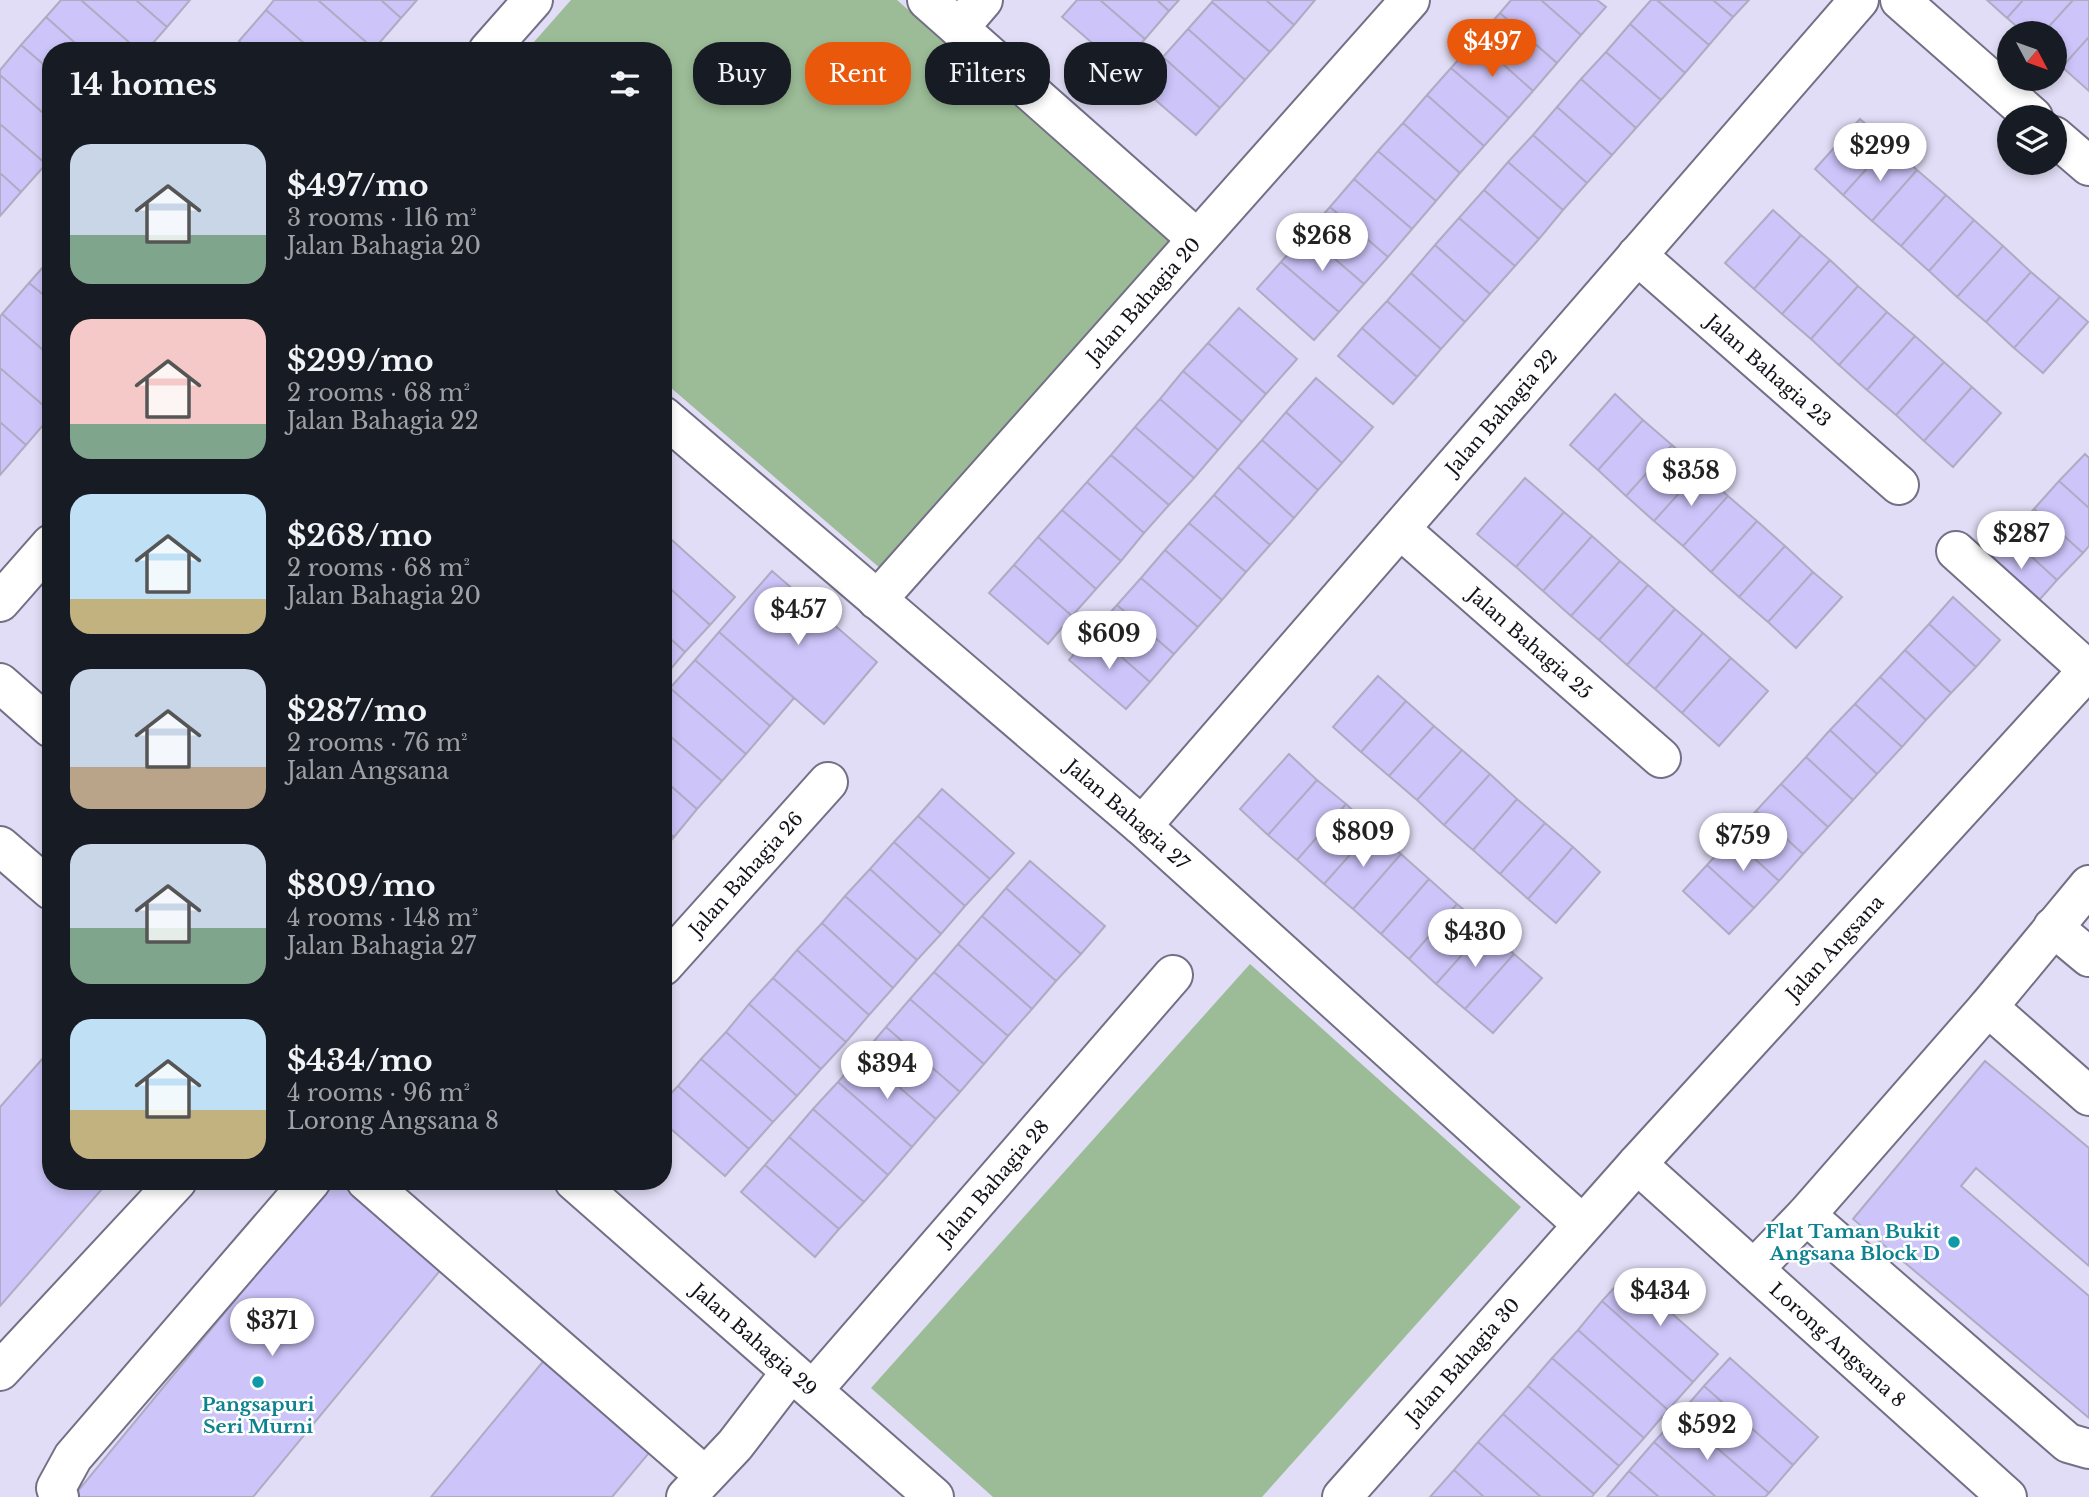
<!DOCTYPE html>
<meta charset="utf-8">
<style>
body{margin:0;font-family:"Libre Baskerville",serif;background:#20242c;color:#f1f3f6;height:100vh;display:flex;flex-direction:column;font-size:26px;white-space:nowrap}
*{box-sizing:border-box;margin:0}
p{font-size:23px;color:#9ea1a6}
.icon{flex:none;width:38px;height:38px;fill:none;stroke:currentColor;stroke-width:2;stroke-linecap:round;stroke-linejoin:round}
.map{position:relative;flex:1;overflow:hidden}
.panel{position:absolute;left:42px;top:42px;width:630px;height:1148px;display:flex;flex-direction:column;background:#171b24;border-radius:28px;box-shadow:0 4px 10px #0003}
.panel>*{flex:none}
.guide{position:absolute;left:693px;top:42px;width:665px;height:63px;display:flex;gap:14px}
.needle{width:46px;rotate:131deg}
.controls{position:absolute;left:1997px;top:21px;display:grid;gap:14px}
.controls a{display:grid;place-items:center;width:70px;height:70px;border-radius:50%;background:#171b24;box-shadow:0 4px 10px #0003;font-size:35px}
.price{position:absolute;translate:-50% -60px;padding:0 16px;border-radius:24px;background:#fff;color:#222;font-size:23px;line-height:46px;filter:drop-shadow(0 2px 4px #0008)}
.price::after{content:'';position:absolute;left:50%;top:42px;width:21px;height:16px;margin-left:-10px;background:inherit;clip-path:polygon(0 0,100% 0,50% 100%)}
.price.active{background:#ea580c;color:#fff}
ul{padding:0;list-style:none}
li{display:flex;align-items:center;gap:21px;height:175px;padding:0 28px}
li span{display:grid;place-items:center;flex:none;width:196px;height:140px;border-radius:21px;color:#555}
li>.icon{margin-inline-start:auto}
span .icon{width:84px;height:84px;fill:#fffc;stroke-width:1}
li b{font-size:30px}
h2{display:flex;justify-content:space-between;align-items:center;height:84px;padding:0 28px;font-size:30px}
.tag{padding:0 24px;border-radius:28px;background:#171b24;box-shadow:0 4px 10px #0003;font-size:24px;line-height:63px}
.tag.active{background:#ea580c;color:#fff}
.map>svg:first-child{display:block}
.green{fill:#9bbc96}
.building{fill:#cdc4f9;stroke:#afabc3;stroke-width:2}
.lines{fill:none;stroke-linecap:round;stroke-linejoin:round}
.minor-casing{stroke:#737086;stroke-width:42}
.minor{stroke:#fff;stroke-width:38}
.culture-dot{fill:#0f9aa8;stroke:#fff;stroke-width:2.5}
.labels{text-anchor:middle;dominant-baseline:central;stroke-width:5;stroke-linejoin:round;paint-order:stroke}
.street-label{font-size:19px;fill:#13121a;stroke:#fff}
.culture-label{font-size:19px;font-weight:bold;fill:#0d838f;stroke:#fff;text-anchor:end}
</style>
<div class="map">
<svg width="2089" height="1497" viewBox="0 0 2089 1497">
<rect width="100%" height="100%" fill="#e1ddf6"/>
<path class="green" d="M 571,0 L 897,0 L 1182,250 L 888,575 L 663,381 L 663,51 L 526,51 Z
M 1250,964 L 1521,1207 L 1262,1497 L 993,1497 L 871,1388 Z"/>
<path class="building" d="M 61,0 L 81,0 L 139,51 L 84,51 L 46,17 Z
M 81,0 L 136,0 L 167,27 L 146,51 L 139,51 Z
M 136,0 L 190,0 L 167,27 Z
M 274,0 L 318,0 L 374,49 L 372,51 L 313,51 L 266,10 Z
M 318,0 L 381,0 L 401,18 L 374,49 Z
M 381,0 L 417,0 L 401,18 Z
M 1077,0 L 1100,0 L 1145,39 L 1120,67 L 1062,17 Z
M 1100,0 L 1157,0 L 1169,11 L 1145,39 Z
M 1157,0 L 1179,0 L 1169,11 Z
M 1213,0 L 1266,0 L 1294,25 L 1270,52 L 1212,2 Z
M 1266,0 L 1315,0 L 1294,25 Z
M 1511,0 L 1541,0 L 1581,35 L 1557,63 L 1500,13 Z
M 1541,0 L 1597,0 L 1606,7 L 1581,35 Z
M 1651,0 L 1657,0 L 1709,45 L 1685,73 L 1630,24 Z
M 1657,0 L 1713,0 L 1733,17 L 1709,45 Z
M 1713,0 L 1749,0 L 1733,17 Z
M 1987,0 L 2023,0 L 2007,18 Z
M 2023,0 L 2073,0 L 2043,33 L 2024,33 L 2007,18 Z
M 2073,0 L 2089,0 L 2089,37 L 2062,67 L 2054,60 L 2054,33 L 2043,33 Z
M 1212,2 L 1270,52 L 1245,80 L 1188,29 Z
M 266,10 L 313,51 L 251,51 L 239,41 Z
M 1500,13 L 1557,63 L 1533,91 L 1476,40 Z
M 46,17 L 84,51 L 51,51 L 51,71 L 21,45 Z
M 1630,24 L 1685,73 L 1661,100 L 1606,52 Z
M 1188,29 L 1245,80 L 1220,108 L 1163,57 Z
M 2089,37 L 2089,91 L 2062,67 Z
M 1476,40 L 1533,91 L 1509,118 L 1451,68 Z
M 21,45 L 51,71 L 51,120 L 0,75 L 0,70 Z
M 1606,52 L 1661,100 L 1636,128 L 1581,79 Z
M 1163,57 L 1220,108 L 1196,135 L 1138,85 Z
M 1451,68 L 1509,118 L 1484,146 L 1427,95 Z
M 0,75 L 51,120 L 51,158 L 46,164 L 0,124 Z
M 1581,79 L 1636,128 L 1612,155 L 1557,107 Z
M 1427,95 L 1484,146 L 1460,173 L 1403,123 Z
M 1557,107 L 1612,155 L 1587,183 L 1533,135 Z
M 1860,119 L 1889,144 L 1843,195 L 1815,169 Z
M 1403,123 L 1460,173 L 1436,201 L 1378,151 Z
M 0,124 L 46,164 L 21,192 L 0,173 Z
M 1533,135 L 1587,183 L 1563,210 L 1508,162 Z
M 1889,144 L 1917,170 L 1872,221 L 1843,195 Z
M 1378,151 L 1436,201 L 1412,229 L 1354,179 Z
M 1508,162 L 1563,210 L 1539,239 L 1484,190 Z
M 1917,170 L 1946,195 L 1901,246 L 1872,221 Z
M 0,173 L 21,192 L 0,216 Z
M 1354,179 L 1412,229 L 1388,257 L 1330,207 Z
M 1484,190 L 1539,239 L 1515,266 L 1459,218 Z
M 1946,195 L 1974,220 L 1929,271 L 1901,246 Z
M 1330,207 L 1388,257 L 1364,284 L 1306,234 Z
M 1773,210 L 1801,235 L 1754,289 L 1725,263 Z
M 1459,218 L 1515,266 L 1490,294 L 1435,245 Z
M 1974,220 L 2003,246 L 1957,297 L 1929,271 Z
M 1306,234 L 1364,284 L 1339,312 L 1281,262 Z
M 1801,235 L 1830,260 L 1782,314 L 1754,289 Z
M 1435,245 L 1490,294 L 1465,322 L 1411,273 Z
M 2003,246 L 2031,272 L 1986,322 L 1957,297 Z
M 51,258 L 51,301 L 29,283 Z
M 1830,260 L 1858,286 L 1811,339 L 1782,314 Z
M 1281,262 L 1339,312 L 1314,340 L 1257,289 Z
M 2031,272 L 2060,297 L 2014,348 L 1986,322 Z
M 1411,273 L 1465,322 L 1441,349 L 1387,301 Z
M 29,283 L 51,301 L 51,357 L 2,314 Z
M 1858,286 L 1887,312 L 1839,365 L 1811,339 Z
M 2060,297 L 2088,322 L 2043,373 L 2014,348 Z
M 1387,301 L 1441,349 L 1417,377 L 1362,328 Z
M 1239,308 L 1297,359 L 1266,394 L 1208,343 Z
M 1887,312 L 1915,336 L 1867,390 L 1839,365 Z
M 2,314 L 51,357 L 51,412 L 0,368 L 0,317 Z
M 1362,328 L 1417,377 L 1393,404 L 1338,356 Z
M 1915,336 L 1944,362 L 1896,415 L 1867,390 Z
M 1208,343 L 1266,394 L 1242,422 L 1183,371 Z
M 1944,362 L 1972,387 L 1924,441 L 1896,415 Z
M 0,368 L 51,412 L 51,416 L 26,445 L 0,422 Z
M 1183,371 L 1242,422 L 1218,450 L 1160,399 Z
M 1316,378 L 1373,427 L 1342,463 L 1286,412 Z
M 1972,387 L 2001,413 L 1953,467 L 1924,441 Z
M 1615,394 L 1643,420 L 1598,470 L 1570,445 Z
M 1160,399 L 1218,450 L 1194,478 L 1135,427 Z
M 1286,412 L 1342,463 L 1318,490 L 1262,440 Z
M 1643,420 L 1672,445 L 1626,496 L 1598,470 Z
M 0,422 L 26,445 L 0,475 Z
M 1135,427 L 1194,478 L 1169,505 L 1111,455 Z
M 1262,440 L 1318,490 L 1294,518 L 1238,467 Z
M 1672,445 L 1700,470 L 1654,521 L 1626,496 Z
M 2085,454 L 2089,458 L 2089,508 L 2059,481 Z
M 1111,455 L 1169,505 L 1144,533 L 1087,482 Z
M 1238,467 L 1294,518 L 1270,545 L 1214,495 Z
M 1700,470 L 1728,496 L 1683,546 L 1654,521 Z
M 1525,478 L 1564,512 L 1516,567 L 1477,534 Z
M 2059,481 L 2089,508 L 2089,546 L 2083,553 L 2034,509 Z
M 1087,482 L 1144,533 L 1121,561 L 1062,510 Z
M 1214,495 L 1270,545 L 1246,572 L 1189,523 Z
M 1728,496 L 1757,521 L 1711,572 L 1683,546 Z
M 2034,509 L 2083,553 L 2057,580 L 2009,536 Z
M 1062,510 L 1121,561 L 1096,589 L 1038,537 Z
M 1564,512 L 1592,536 L 1543,591 L 1516,567 Z
M 1757,521 L 1785,546 L 1739,597 L 1711,572 Z
M 1189,523 L 1246,572 L 1222,600 L 1165,550 Z
M 663,532 L 735,597 L 710,625 L 663,582 Z
M 1592,536 L 1620,561 L 1571,616 L 1543,591 Z
M 2009,536 L 2057,580 L 2033,607 L 1984,563 Z
M 1038,537 L 1096,589 L 1072,616 L 1014,565 Z
M 1785,546 L 1813,572 L 1768,622 L 1739,597 Z
M 1165,550 L 1222,600 L 1198,627 L 1141,578 Z
M 1620,561 L 1648,585 L 1599,640 L 1571,616 Z
M 1014,565 L 1072,616 L 1048,644 L 989,593 Z
M 772,571 L 877,662 L 824,724 L 719,632 Z
M 1813,572 L 1842,597 L 1796,648 L 1768,622 Z
M 1141,578 L 1198,627 L 1174,654 L 1117,605 Z
M 663,582 L 710,625 L 685,652 L 663,632 Z
M 1648,585 L 1675,609 L 1627,665 L 1599,640 Z
M 1953,597 L 2000,640 L 1976,667 L 1929,624 Z
M 1117,605 L 1174,654 L 1150,682 L 1093,632 Z
M 1675,609 L 1703,633 L 1655,689 L 1627,665 Z
M 1929,624 L 1976,667 L 1951,693 L 1905,650 Z
M 663,632 L 685,652 L 663,678 Z
M 719,632 L 794,698 L 770,726 L 695,660 Z
M 1093,632 L 1150,682 L 1126,709 L 1069,660 Z
M 1703,633 L 1731,658 L 1682,713 L 1655,689 Z
M 1905,650 L 1951,693 L 1926,720 L 1880,677 Z
M 1731,658 L 1768,691 L 1719,746 L 1682,713 Z
M 695,660 L 770,726 L 746,754 L 670,688 Z
M 1378,676 L 1406,701 L 1361,752 L 1333,727 Z
M 1880,677 L 1926,720 L 1902,747 L 1855,704 Z
M 670,688 L 746,754 L 722,781 L 663,730 L 663,697 Z
M 1406,701 L 1434,726 L 1389,776 L 1361,752 Z
M 1855,704 L 1902,747 L 1877,774 L 1830,730 Z
M 1434,726 L 1462,750 L 1417,800 L 1389,776 Z
M 663,730 L 722,781 L 697,809 L 663,779 Z
M 1830,730 L 1877,774 L 1853,800 L 1806,757 Z
M 1462,750 L 1490,774 L 1444,825 L 1417,800 Z
M 1289,754 L 1317,780 L 1268,835 L 1240,809 Z
M 1806,757 L 1853,800 L 1828,827 L 1781,784 Z
M 1490,774 L 1517,799 L 1473,850 L 1444,825 Z
M 663,779 L 697,809 L 674,837 L 663,828 Z
M 1317,780 L 1346,804 L 1297,860 L 1268,835 Z
M 1781,784 L 1828,827 L 1803,854 L 1756,811 Z
M 942,789 L 1014,853 L 990,879 L 918,816 Z
M 1517,799 L 1545,823 L 1500,874 L 1473,850 Z
M 1346,804 L 1373,829 L 1324,884 L 1297,860 Z
M 1756,811 L 1803,854 L 1779,881 L 1732,838 Z
M 918,816 L 990,879 L 965,906 L 894,842 Z
M 1545,823 L 1573,847 L 1528,899 L 1500,874 Z
M 663,828 L 674,837 L 663,849 Z
M 1373,829 L 1401,854 L 1353,909 L 1324,884 Z
M 1732,838 L 1779,881 L 1754,908 L 1707,865 Z
M 894,842 L 965,906 L 941,934 L 870,869 Z
M 1573,847 L 1600,872 L 1556,923 L 1528,899 Z
M 1401,854 L 1429,879 L 1381,934 L 1353,909 Z
M 1030,861 L 1105,926 L 1081,954 L 1006,888 Z
M 1707,865 L 1754,908 L 1729,934 L 1683,891 Z
M 870,869 L 941,934 L 917,960 L 845,896 Z
M 1429,879 L 1457,904 L 1409,959 L 1381,934 Z
M 1006,888 L 1081,954 L 1056,981 L 982,916 Z
M 845,896 L 917,960 L 893,988 L 822,923 Z
M 1457,904 L 1486,928 L 1436,984 L 1409,959 Z
M 982,916 L 1056,981 L 1032,1009 L 958,944 Z
M 822,923 L 893,988 L 869,1015 L 797,950 Z
M 1486,928 L 1514,954 L 1465,1009 L 1436,984 Z
M 958,944 L 1032,1009 L 1008,1036 L 934,972 Z
M 797,950 L 869,1015 L 846,1042 L 773,978 Z
M 1514,954 L 1542,978 L 1493,1033 L 1465,1009 Z
M 934,972 L 1008,1036 L 984,1064 L 910,999 Z
M 773,978 L 846,1042 L 821,1069 L 749,1004 Z
M 910,999 L 984,1064 L 960,1092 L 886,1027 Z
M 749,1004 L 821,1069 L 797,1096 L 726,1032 Z
M 886,1027 L 960,1092 L 936,1119 L 862,1055 Z
M 726,1032 L 797,1096 L 773,1122 L 701,1059 Z
M 51,1049 L 51,1181 L 109,1181 L 0,1306 L 0,1107 Z
M 862,1055 L 936,1119 L 912,1147 L 838,1082 Z
M 701,1059 L 773,1122 L 749,1149 L 678,1086 Z
M 1985,1061 L 2089,1148 L 2089,1266 L 1976,1168 L 1961,1186 L 2089,1296 L 2089,1418 L 1853,1219 Z
M 838,1082 L 912,1147 L 888,1175 L 813,1109 Z
M 678,1086 L 749,1149 L 725,1176 L 663,1122 L 663,1102 Z
M 813,1109 L 888,1175 L 864,1202 L 789,1137 Z
M 789,1137 L 864,1202 L 839,1229 L 765,1165 Z
M 765,1165 L 839,1229 L 815,1257 L 741,1192 Z
M 333,1181 L 339,1181 L 443,1267 L 253,1497 L 73,1497 Z
M 1627,1274 L 1718,1354 L 1693,1382 L 1602,1301 Z
M 1602,1301 L 1693,1382 L 1668,1410 L 1578,1330 Z
M 1578,1330 L 1668,1410 L 1644,1438 L 1552,1358 Z
M 546,1358 L 654,1447 L 612,1497 L 431,1497 Z
M 1552,1358 L 1644,1438 L 1619,1466 L 1528,1386 Z
M 1730,1358 L 1818,1437 L 1793,1465 L 1704,1386 Z
M 1528,1386 L 1619,1466 L 1594,1494 L 1503,1414 Z
M 1704,1386 L 1793,1465 L 1769,1493 L 1679,1415 Z
M 1503,1414 L 1594,1494 L 1592,1497 L 1541,1497 L 1478,1442 Z
M 1679,1415 L 1769,1493 L 1765,1497 L 1716,1497 L 1654,1442 Z
M 1478,1442 L 1541,1497 L 1484,1497 L 1454,1470 Z
M 1654,1442 L 1716,1497 L 1659,1497 L 1629,1471 Z
M 1454,1470 L 1484,1497 L 1430,1497 Z
M 1629,1471 L 1659,1497 L 1607,1497 Z"/>
<g class="lines">
<defs>
<g id="minor">
<path d="M 927,0 L 1197,239"/>
<path d="M 1900,0 L 2033,117"/>
<path d="M 959,28 L 983,0"/>
<path d="M 488,51 L 533,0"/>
<path d="M 2054,136 L 2089,166"/>
<path id="s1" d="M 1637,255 L 1899,485"/>
<path id="s2" d="M 663,416 L 1142,826 L 1582,1224"/>
<path id="s3" d="M 1400,529 L 1661,758"/>
<path d="M 1956,551 L 2088,670"/>
<path id="s4" d="M 877,600 L 1410,0"/>
<path d="M 0,602 L 51,544"/>
<path d="M 0,683 L 51,728"/>
<path id="s5" d="M 1142,826 L 1859,0"/>
<path d="M 0,846 L 51,890"/>
<path d="M 2053,927 L 2089,957"/>
<path id="s6" d="M 663,966 L 828,782"/>
<path d="M 1988,1007 L 2089,1096"/>
<path id="s7" d="M 1637,1164 L 2007,1497"/>
<path d="M 366,1181 L 705,1476"/>
<path id="s8" d="M 574,1181 L 934,1497"/>
<path d="M 1806,1215 L 2068,1443 L 2089,1449"/>
<path d="M 1754,1269 L 1806,1215 L 1988,1007 L 2089,885"/>
<path d="M 0,1371 L 177,1181"/>
<path id="s9" d="M 813,1390 L 1173,975"/>
<path d="M 59,1497 L 56,1488 L 73,1457 L 311,1181"/>
<path d="M 686,1497 L 735,1445 L 791,1372"/>
<path id="s10" d="M 1342,1497 L 1637,1164 L 2089,669"/>
</g>
</defs>
<use href="#minor" class="minor-casing"/>
<use href="#minor" class="minor"/>
</g>
<g class="culture-dot">
<circle cx="1954" cy="1242" r="7"/>
<circle cx="258" cy="1382" r="7"/>
</g>
<g class="labels">
<g class="street-label">
<text stroke="none"><textPath href="#s4" startOffset="401">Jalan Bahagia 20</textPath></text>
<text stroke="none"><textPath href="#s1" startOffset="175">Jalan Bahagia 23</textPath></text>
<text stroke="none"><textPath href="#s5" startOffset="548">Jalan Bahagia 22</textPath></text>
<text stroke="none"><textPath href="#s3" startOffset="173">Jalan Bahagia 25</textPath></text>
<text stroke="none"><textPath href="#s2" startOffset="612">Jalan Bahagia 27</textPath></text>
<text stroke="none"><textPath href="#s6" startOffset="124">Jalan Bahagia 26</textPath></text>
<text stroke="none"><textPath href="#s10" startOffset="738">Jalan Angsana</textPath></text>
<text stroke="none"><textPath href="#s9" startOffset="275">Jalan Bahagia 28</textPath></text>
<text stroke="none"><textPath href="#s8" startOffset="240">Jalan Bahagia 29</textPath></text>
<text stroke="none"><textPath href="#s7" startOffset="270">Lorong Angsana 8</textPath></text>
<text stroke="none"><textPath href="#s10" startOffset="182">Jalan Bahagia 30</textPath></text>
</g>
<g class="culture-label">
<text x="1940" y="1231">Flat Taman Bukit<tspan x="1940" dy="22">Angsana Block D</tspan></text>
<text x="258" y="1404" text-anchor="middle">Pangsapuri<tspan x="258" dy="22">Seri Murni</tspan></text>
</g>
</g>
</svg>
<div class="controls">
<a><svg class="needle" viewBox="-14 -14 28 28"><path d="M0-13l5 13h-10z" fill="#e53935"/><path d="M0 13l5-13h-10z" fill="#9ea1a6"/></svg></a>
<a><svg class="icon" aria-label="layers" viewBox="0 0 24 24"><path d="M12 4l9 5-9 5-9-5zM3 14l9 5 9-5"/></svg></a>
</div>
<b class="price active" style="left:1492px;top:79px">$497</b>
<b class="price" style="left:1880px;top:183px">$299</b>
<b class="price" style="left:1322px;top:273px">$268</b>
<b class="price" style="left:1691px;top:508px">$358</b>
<b class="price" style="left:2021px;top:571px">$287</b>
<b class="price" style="left:798px;top:647px">$457</b>
<b class="price" style="left:1109px;top:671px">$609</b>
<b class="price" style="left:1363px;top:869px">$809</b>
<b class="price" style="left:1743px;top:873px">$759</b>
<b class="price" style="left:1475px;top:969px">$430</b>
<b class="price" style="left:887px;top:1101px">$394</b>
<b class="price" style="left:1660px;top:1328px">$434</b>
<b class="price" style="left:272px;top:1358px">$371</b>
<b class="price" style="left:1707px;top:1462px">$592</b>
<div class="guide">
<a class="tag">Buy</a>
<a class="tag active">Rent</a>
<a class="tag">Filters</a>
<a class="tag">New</a>
</div>
<section class="panel">
<h2>14 homes<svg class="icon" aria-label="filters" viewBox="0 0 24 24"><path d="M4 7h16M4 17h16"/><circle cx="9" cy="7" r="2"/><circle cx="15" cy="17" r="2"/></svg></h2>
<ul>
<li><span style="background:linear-gradient(#c9d6e8 65%,#7fa58c 0)"><svg class="icon" aria-label="home" viewBox="0 0 24 24"><path d="M3 11l9-7 9 7M6 9v11h12V9"/></svg></span><div><b>$497/mo</b><p>3 rooms · 116 m²</p><p>Jalan Bahagia 20</p></div></li>
<li><span style="background:linear-gradient(#f6c9c9 75%,#7fa58c 0)"><svg class="icon" aria-label="home" viewBox="0 0 24 24"><path d="M3 11l9-7 9 7M6 9v11h12V9"/></svg></span><div><b>$299/mo</b><p>2 rooms · 68 m²</p><p>Jalan Bahagia 22</p></div></li>
<li><span style="background:linear-gradient(#bfe0f5 75%,#c2b280 0)"><svg class="icon" aria-label="home" viewBox="0 0 24 24"><path d="M3 11l9-7 9 7M6 9v11h12V9"/></svg></span><div><b>$268/mo</b><p>2 rooms · 68 m²</p><p>Jalan Bahagia 20</p></div></li>
<li><span style="background:linear-gradient(#c9d6e8 70%,#b9a48a 0)"><svg class="icon" aria-label="home" viewBox="0 0 24 24"><path d="M3 11l9-7 9 7M6 9v11h12V9"/></svg></span><div><b>$287/mo</b><p>2 rooms · 76 m²</p><p>Jalan Angsana</p></div></li>
<li><span style="background:linear-gradient(#c9d6e8 60%,#7fa58c 0)"><svg class="icon" aria-label="home" viewBox="0 0 24 24"><path d="M3 11l9-7 9 7M6 9v11h12V9"/></svg></span><div><b>$809/mo</b><p>4 rooms · 148 m²</p><p>Jalan Bahagia 27</p></div></li>
<li><span style="background:linear-gradient(#bfe0f5 65%,#c2b280 0)"><svg class="icon" aria-label="home" viewBox="0 0 24 24"><path d="M3 11l9-7 9 7M6 9v11h12V9"/></svg></span><div><b>$434/mo</b><p>4 rooms · 96 m²</p><p>Lorong Angsana 8</p></div></li>
</ul>
</section>
</div>
